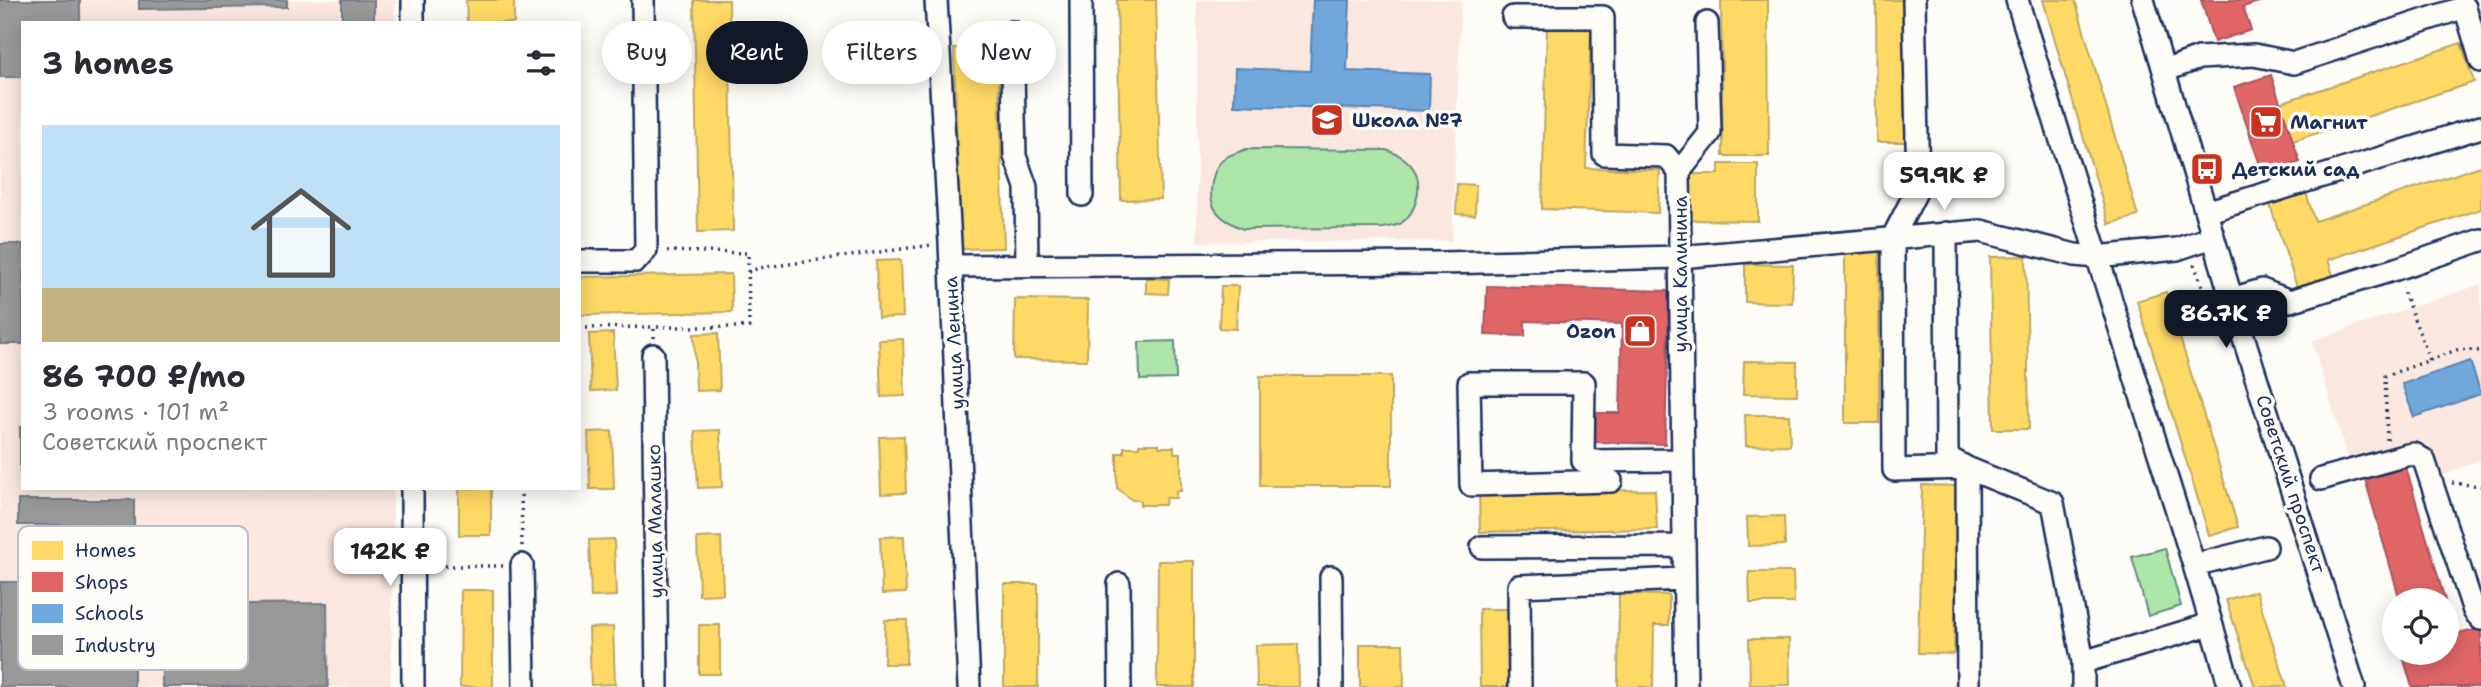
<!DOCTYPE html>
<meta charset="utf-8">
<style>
body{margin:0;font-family:"Shantell Sans",sans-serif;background:#f7f7f7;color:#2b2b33;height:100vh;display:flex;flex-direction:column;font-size:26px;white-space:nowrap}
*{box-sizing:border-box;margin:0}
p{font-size:23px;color:#7c7c81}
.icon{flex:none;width:38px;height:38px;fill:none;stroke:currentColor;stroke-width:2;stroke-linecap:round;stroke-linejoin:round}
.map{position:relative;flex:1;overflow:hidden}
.details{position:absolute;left:21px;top:21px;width:560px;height:469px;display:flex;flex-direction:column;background:#fff;border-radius:0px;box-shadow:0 4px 18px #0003}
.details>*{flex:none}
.guide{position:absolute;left:602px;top:21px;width:665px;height:63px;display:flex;gap:14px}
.tools{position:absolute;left:2382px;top:588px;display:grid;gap:14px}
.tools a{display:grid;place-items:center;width:77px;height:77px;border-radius:50%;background:#fff;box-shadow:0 4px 18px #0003;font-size:35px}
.price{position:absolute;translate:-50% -60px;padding:0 16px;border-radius:14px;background:#fff;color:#222;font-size:23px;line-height:46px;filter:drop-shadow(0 2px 4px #0008)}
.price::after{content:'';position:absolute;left:50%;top:42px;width:21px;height:16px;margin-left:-10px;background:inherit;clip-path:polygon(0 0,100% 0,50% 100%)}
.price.selected{background:#111827;color:#fff}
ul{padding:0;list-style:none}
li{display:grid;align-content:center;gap:14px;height:371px;padding:0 21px}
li+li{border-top:2px solid #e1e1e2}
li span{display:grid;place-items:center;height:217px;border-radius:0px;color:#555}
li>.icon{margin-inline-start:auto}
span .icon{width:126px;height:126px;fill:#fffc;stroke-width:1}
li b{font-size:30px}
h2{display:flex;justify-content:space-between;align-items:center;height:84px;padding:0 21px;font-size:30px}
.pill{padding:0 24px;border-radius:32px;background:#fff;box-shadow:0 4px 18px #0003;font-size:24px;line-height:63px}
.pill.selected{background:#111827;color:#fff}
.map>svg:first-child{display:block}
.built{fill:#fae8e0}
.green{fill:#aee5a8;stroke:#648a83;stroke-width:2}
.homes{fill:#ffd966;stroke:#bba664;stroke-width:2}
.shops{fill:#e06666;stroke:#a55664;stroke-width:2}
.schools{fill:#6fa8dc;stroke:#5684b6;stroke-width:2}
.industry{fill:#999;stroke:#737987;stroke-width:2}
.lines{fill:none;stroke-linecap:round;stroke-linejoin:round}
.minor-casing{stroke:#1b2f5e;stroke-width:26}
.path{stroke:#1b2f5e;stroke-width:3.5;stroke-dasharray:2 5;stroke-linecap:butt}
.minor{stroke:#fdfcf7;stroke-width:21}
.labels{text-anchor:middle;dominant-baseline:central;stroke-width:7;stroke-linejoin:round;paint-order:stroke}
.poi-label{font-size:19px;font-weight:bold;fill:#1b2f5e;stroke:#fdfcf7;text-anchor:start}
.street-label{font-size:19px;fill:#1b2f5e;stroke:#fdfcf7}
.key{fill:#fdfcf7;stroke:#b9bec9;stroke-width:2}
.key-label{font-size:19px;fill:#1b2f5e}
</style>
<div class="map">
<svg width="2481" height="687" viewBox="0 0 2481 687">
<rect width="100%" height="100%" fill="#fdfcf7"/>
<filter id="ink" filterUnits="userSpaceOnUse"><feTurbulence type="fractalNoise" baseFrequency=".0143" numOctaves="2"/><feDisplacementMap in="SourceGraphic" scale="14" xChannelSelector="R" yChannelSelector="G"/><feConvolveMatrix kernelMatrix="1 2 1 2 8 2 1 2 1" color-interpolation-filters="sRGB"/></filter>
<g filter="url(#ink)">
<path class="built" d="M 0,0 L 395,0 L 395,23 L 23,23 L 23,488 L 393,488 L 391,687 L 0,687 Z
M 1197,0 L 1461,0 L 1452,241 L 1197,242 Z
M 2481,284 L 2481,459 L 2439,477 L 2428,445 L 2351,468 L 2312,341 Z"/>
<path class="green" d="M 1246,149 L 1386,150 C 1395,153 1403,156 1410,164 C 1425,180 1418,212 1400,224 C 1395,226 1388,227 1383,228 L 1243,229 C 1233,224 1221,219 1215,209 C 1207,195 1212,167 1225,158 C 1231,154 1240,152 1246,149 Z
M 1175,341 L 1176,379 L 1140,380 L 1139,342 Z
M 2165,548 L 2181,606 L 2148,616 L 2132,557 Z"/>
<path class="homes" d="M 466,0 L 514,0 L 514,23 L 467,23 Z
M 694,0 L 729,0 L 733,231 L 698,232 Z
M 1117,0 L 1156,0 L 1161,199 L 1121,200 Z
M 1721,0 L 1768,0 L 1769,156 L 1723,156 Z
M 1876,0 L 1906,0 L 1907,142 L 1877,142 Z
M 2043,0 L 2075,0 L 2138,216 L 2109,224 Z
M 1547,25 L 1591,27 L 1586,168 L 1660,170 L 1658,213 L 1542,209 Z
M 2461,43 L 2474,82 L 2293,141 L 2280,103 Z
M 998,47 L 1004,248 L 960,249 L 954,49 Z
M 1719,164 L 1758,164 L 1758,221 L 1689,220 L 1690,174 L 1719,174 Z
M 2481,166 L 2481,209 L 2328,260 L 2335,281 L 2299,293 L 2270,205 L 2306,193 L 2315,221 Z
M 1457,184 L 1476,185 L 1475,215 L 1456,214 Z
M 1845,251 L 1879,252 L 1879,423 L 1845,423 Z
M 2026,256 L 2029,429 L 1993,429 L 1990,257 Z
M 901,260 L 903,317 L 878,318 L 876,261 Z
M 1745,264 L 1793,265 L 1792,303 L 1745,302 Z
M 731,274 L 732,312 L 579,315 L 579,277 Z
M 1146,278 L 1169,279 L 1168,294 L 1146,293 Z
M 1221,286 L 1238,286 L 1236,329 L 1219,328 Z
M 2166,292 L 2238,527 L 2209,535 L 2137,301 Z
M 1015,299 L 1088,300 L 1087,360 L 1014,359 Z
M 613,333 L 616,390 L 591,391 L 589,334 Z
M 718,333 L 720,390 L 696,391 L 694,334 Z
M 903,339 L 905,396 L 881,397 L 879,340 Z
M 1744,361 L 1797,362 L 1797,395 L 1743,394 Z
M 1260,376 L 1391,376 L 1391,486 L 1260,486 Z
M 1745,415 L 1789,415 L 1790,445 L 1746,446 Z
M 720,430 L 722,487 L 698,488 L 695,431 Z
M 612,431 L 614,489 L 590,489 L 588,432 Z
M 904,436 L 906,493 L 881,494 L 879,437 Z
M 1139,444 L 1159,444 L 1159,447 L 1174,447 L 1174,453 L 1181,453 L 1181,491 L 1176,491 L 1176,498 L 1166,498 L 1165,505 L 1140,505 L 1140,500 L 1132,500 L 1117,488 L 1117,453 L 1124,453 L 1124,447 L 1139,447 Z
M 1922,485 L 1958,486 L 1954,654 L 1918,653 Z
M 459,488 L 491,488 L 491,535 L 459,535 Z
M 1655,490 L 1657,529 L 1480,532 L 1479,492 Z
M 1784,516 L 1785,545 L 1748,546 L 1747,517 Z
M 904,536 L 906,593 L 882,594 L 880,537 Z
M 721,537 L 723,594 L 699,595 L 697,538 Z
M 614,539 L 616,596 L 591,597 L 589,540 Z
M 1158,561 L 1194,561 L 1194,687 L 1157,687 Z
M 1749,572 L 1793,572 L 1794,603 L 1750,603 Z
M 1004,584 L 1038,584 L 1038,687 L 1004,687 Z
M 461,590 L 493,590 L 493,687 L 460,687 Z
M 2256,591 L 2287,687 L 2255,687 L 2226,600 Z
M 1619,594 L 1669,595 L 1669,625 L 1654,625 L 1653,687 L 1618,687 Z
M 1479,609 L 1509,609 L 1511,687 L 1480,687 Z
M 885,620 L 907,620 L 906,664 L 884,664 Z
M 699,625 L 720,625 L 720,674 L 699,674 Z
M 613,627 L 615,684 L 591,685 L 589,628 Z
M 1749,639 L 1789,639 L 1790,685 L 1750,685 Z
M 1298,644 L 1299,687 L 1257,687 L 1256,645 Z
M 1360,644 L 1403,644 L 1404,687 L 1360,687 Z"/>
<path class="shops" d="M 2201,0 L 2265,0 L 2243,7 L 2251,30 L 2214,42 Z
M 2271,75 L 2300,162 L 2263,174 L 2234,87 Z
M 1487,286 L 1669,291 L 1665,444 L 1593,442 L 1593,413 L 1620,413 L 1622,324 L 1525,321 L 1525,336 L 1485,335 Z
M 2403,457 L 2445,600 L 2400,600 L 2362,469 Z
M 2446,607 L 2455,635 L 2481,628 L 2481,687 L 2412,687 L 2402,653 L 2446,653 Z"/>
<path class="schools" d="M 1313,0 L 1350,0 L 1347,71 L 1430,74 L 1429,111 L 1234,105 L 1235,68 L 1310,71 Z
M 2470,361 L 2481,394 L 2414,417 L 2402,384 Z"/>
<path class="industry" d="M 0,0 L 80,0 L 80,23 L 23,23 L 23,77 L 0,77 Z
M 139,0 L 287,0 L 287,7 L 139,9 Z
M 342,0 L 374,0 L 374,19 L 342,19 Z
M 0,244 L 23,244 L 23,344 L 0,344 Z
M 20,427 L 23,427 L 23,472 L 20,472 Z
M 18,500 L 134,500 L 134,687 L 0,687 L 0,582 L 27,582 L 27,552 L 95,552 L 95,525 L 18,525 Z
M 327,603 L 328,687 L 162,687 L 161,605 Z"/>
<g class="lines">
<defs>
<path id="minor" d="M 936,0 L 950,243 L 969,687
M 1081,0 L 1082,195
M 1914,0 L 1918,188 L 1893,237 L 1894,470 L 1967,468 L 1968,687
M 2017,0 L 2194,565 L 2230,687
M 2143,0 L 2237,317 L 2354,687
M 1513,17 L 1603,17 L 1604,154 L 1666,156 L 1679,172 L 1686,687
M 413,23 L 413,0
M 1012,32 L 1015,156 L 1026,187 L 1027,266
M 2164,71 L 2199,58 L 2254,55 L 2294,63 L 2465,7 L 2481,61
M 1679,172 L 1710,133 L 1707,23
M 2206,212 L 2481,127
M 1946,233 L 1947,457 L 1967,468 L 2053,503 L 2083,662 L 2083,687
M 579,261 L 636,261 L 646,250 L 643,0
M 951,266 L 1442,263 L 1679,257 L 1981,231 L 2075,255 L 2097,257 L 2177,249 L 2213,237
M 2231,299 L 2262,290 L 2290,301 L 2396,269 L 2481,240
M 653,355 L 657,687
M 2321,479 L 2407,455 L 2414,454 L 2424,460 L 2474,611 L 2481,619
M 1611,481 L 1471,485 L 1469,383 L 1584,383 L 1583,461 L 1682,460
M 412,488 L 413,687
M 1482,547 L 1683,546
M 522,565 L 524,687
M 2194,565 L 2266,547
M 1331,577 L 1332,687
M 1119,584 L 1120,687
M 2083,662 L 2211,624
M 1520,687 L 1519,586 L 1684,579"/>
</defs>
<use href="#minor" class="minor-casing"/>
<path class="path" d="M 2194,264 L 2216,323
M 748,272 L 759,268 L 932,245
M 2194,306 L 2209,302
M 579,328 L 654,327
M 654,338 L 654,327 L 749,327 L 748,253 L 662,251
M 2430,360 L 2459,349 L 2479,351
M 2387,440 L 2385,376 L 2430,360 L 2402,288
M 2452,483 L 2481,486
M 521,488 L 522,548
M 431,566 L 504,566"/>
<use href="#minor" class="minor"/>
</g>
</g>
<defs>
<symbol id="school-square" viewBox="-11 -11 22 22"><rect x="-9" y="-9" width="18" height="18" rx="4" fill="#c8321e" stroke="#fdfcf7"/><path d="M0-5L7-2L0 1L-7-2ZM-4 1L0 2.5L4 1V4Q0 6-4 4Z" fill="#fff"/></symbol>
<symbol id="supermarket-square" viewBox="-11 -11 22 22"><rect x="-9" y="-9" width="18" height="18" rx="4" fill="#c8321e" stroke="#fdfcf7"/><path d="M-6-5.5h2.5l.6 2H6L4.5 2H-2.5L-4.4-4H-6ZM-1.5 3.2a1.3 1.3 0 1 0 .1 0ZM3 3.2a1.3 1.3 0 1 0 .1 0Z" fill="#fff"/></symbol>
<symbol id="bus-square" viewBox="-11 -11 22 22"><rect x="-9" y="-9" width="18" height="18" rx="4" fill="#c8321e" stroke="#fdfcf7"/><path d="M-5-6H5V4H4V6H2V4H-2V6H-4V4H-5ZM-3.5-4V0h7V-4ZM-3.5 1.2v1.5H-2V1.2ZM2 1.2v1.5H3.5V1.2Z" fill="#fff"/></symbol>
<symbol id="shop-square" viewBox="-11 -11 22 22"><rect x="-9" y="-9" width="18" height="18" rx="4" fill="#c8321e" stroke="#fdfcf7"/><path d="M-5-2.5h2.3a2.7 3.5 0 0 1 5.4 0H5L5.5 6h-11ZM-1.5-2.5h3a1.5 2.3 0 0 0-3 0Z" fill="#fff"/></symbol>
</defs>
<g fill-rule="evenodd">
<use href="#school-square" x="1308" y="101" width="38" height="38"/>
<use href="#supermarket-square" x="2247" y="103" width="38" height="38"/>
<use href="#bus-square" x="2188" y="150" width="38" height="38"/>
<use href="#shop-square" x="1621" y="312" width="38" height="38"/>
</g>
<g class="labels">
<g class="poi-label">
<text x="1352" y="120">Школа №7</text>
<text x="2290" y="122">Магнит</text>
<text x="2232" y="169">Детский сад</text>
<text x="1616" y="331" text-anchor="end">Ozon</text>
</g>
<g class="street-label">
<text transform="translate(1680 274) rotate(-90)">улица Калинина</text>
<text transform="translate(954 343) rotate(-93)">улица Ленина</text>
<text transform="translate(2291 484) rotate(72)">Советский проспект</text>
<text transform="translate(655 521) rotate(-91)">улица Малашко</text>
</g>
</g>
<rect x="18" y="526" width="230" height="144" rx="10" class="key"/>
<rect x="32" y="541" width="31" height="19" fill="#ffd966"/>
<rect x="32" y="572" width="31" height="20" fill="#e06666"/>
<rect x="32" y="604" width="31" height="19" fill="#6fa8dc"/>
<rect x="32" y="635" width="31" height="20" fill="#999"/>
<g class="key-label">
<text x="75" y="557">Homes</text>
<text x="75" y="589">Shops</text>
<text x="75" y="620">Schools</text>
<text x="75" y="652">Industry</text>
</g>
</svg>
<div class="tools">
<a><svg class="icon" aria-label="locate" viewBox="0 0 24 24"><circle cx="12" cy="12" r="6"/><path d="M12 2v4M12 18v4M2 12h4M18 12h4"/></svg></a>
</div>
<b class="price" style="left:1944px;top:212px">59.9K ₽</b>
<b class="price selected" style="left:2226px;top:350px">86.7K ₽</b>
<b class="price" style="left:390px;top:588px">142K ₽</b>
<div class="guide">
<a class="pill">Buy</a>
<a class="pill selected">Rent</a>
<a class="pill">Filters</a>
<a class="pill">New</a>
</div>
<section class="details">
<h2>3 homes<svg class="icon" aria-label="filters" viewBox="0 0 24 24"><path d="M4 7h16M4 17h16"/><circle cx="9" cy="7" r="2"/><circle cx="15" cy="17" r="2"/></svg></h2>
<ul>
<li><span style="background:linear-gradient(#bfe0f5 75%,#c2b280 0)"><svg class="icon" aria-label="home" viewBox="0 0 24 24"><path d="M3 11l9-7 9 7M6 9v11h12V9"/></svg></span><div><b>86 700 ₽/mo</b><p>3 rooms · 101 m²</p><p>Советский проспект</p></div></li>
</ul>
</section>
</div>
